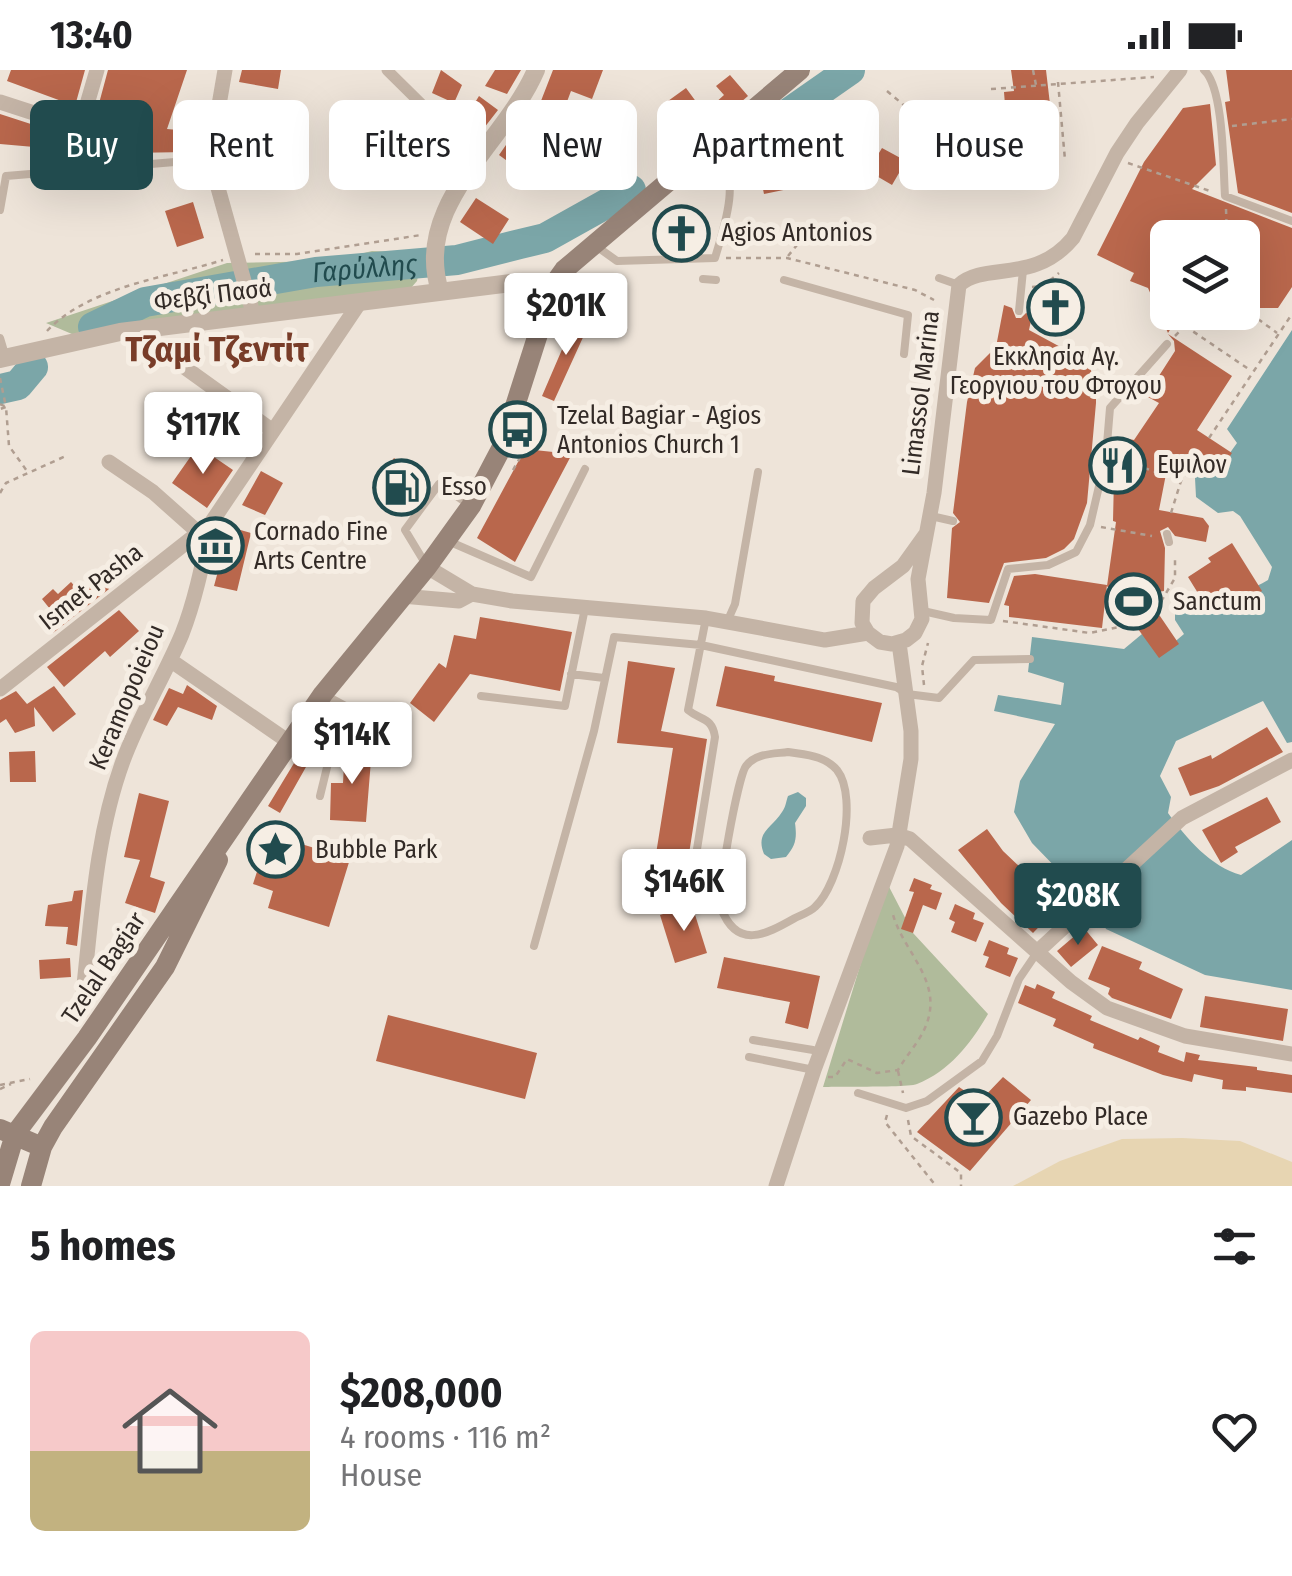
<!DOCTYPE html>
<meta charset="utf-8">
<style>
body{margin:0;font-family:"Fira Sans Condensed",sans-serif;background:#f6f6f6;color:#202124;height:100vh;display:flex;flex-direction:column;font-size:38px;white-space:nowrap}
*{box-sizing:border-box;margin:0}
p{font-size:32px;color:#757577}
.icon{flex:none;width:55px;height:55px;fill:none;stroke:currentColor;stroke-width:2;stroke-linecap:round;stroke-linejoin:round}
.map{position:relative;height:1116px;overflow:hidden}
.side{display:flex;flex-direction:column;background:#fff;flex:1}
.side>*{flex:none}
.hud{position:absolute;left:30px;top:30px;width:1232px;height:90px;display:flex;gap:20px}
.tools{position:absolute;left:1150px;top:150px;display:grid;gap:20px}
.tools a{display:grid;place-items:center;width:110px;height:110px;border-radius:15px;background:#fff;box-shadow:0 10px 40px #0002;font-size:50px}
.price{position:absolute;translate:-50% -85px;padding:0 22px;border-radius:10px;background:#fff;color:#222;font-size:32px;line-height:65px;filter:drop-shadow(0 2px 5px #0008)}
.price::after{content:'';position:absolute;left:50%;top:60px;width:30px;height:22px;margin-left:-15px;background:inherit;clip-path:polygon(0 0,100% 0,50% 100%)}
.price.active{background:#214b4e;color:#fff}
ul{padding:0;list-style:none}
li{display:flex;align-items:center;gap:30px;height:250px;padding:0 30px}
li span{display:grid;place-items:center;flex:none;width:280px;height:200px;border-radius:15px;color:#555}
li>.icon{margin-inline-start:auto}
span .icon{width:120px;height:120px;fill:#fffc;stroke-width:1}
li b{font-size:42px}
h2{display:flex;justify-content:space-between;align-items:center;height:120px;padding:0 30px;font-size:42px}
.pill{padding:0 35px;border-radius:15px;background:#fff;box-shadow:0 10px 40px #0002;font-size:35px;line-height:90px}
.pill.active{background:#214b4e;color:#fff}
.status{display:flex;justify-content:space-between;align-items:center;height:70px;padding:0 50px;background:#fff;direction:ltr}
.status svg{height:28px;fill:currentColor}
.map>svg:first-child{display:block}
.green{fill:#b0bb9b}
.sand{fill:#e7d5b2}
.water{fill:#7ba6a8}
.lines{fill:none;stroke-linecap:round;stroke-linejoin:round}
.river{stroke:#7ba6a8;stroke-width:30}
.building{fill:#b9674c}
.path{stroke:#b09e91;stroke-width:2.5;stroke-dasharray:5 5;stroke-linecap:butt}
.service{stroke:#c4b4a6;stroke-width:8}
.pedestrian{stroke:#c4b4a6;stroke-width:11}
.minor{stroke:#c4b4a6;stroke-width:15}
.tertiary{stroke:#c4b4a6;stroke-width:18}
.secondary{stroke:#988478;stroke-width:20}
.labels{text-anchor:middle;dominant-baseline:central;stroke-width:10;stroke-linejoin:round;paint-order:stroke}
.poi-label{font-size:25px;fill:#322a26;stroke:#f6eee4;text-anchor:start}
.street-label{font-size:25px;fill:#322a26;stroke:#f6eee4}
.water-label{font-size:28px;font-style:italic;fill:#214b4e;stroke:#f6eee4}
.district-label{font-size:35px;font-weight:bold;fill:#783c28;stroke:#f6eee4}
</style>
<div class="status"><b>13:40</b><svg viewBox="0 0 49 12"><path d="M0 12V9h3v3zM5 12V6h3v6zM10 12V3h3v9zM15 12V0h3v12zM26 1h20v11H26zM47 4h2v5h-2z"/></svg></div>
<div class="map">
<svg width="1292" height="1116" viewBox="0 0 1292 1116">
<rect width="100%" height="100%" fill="#eee4d9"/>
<path class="green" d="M 372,181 L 423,183 L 417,211 L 410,219 L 79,267 L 46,253 L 227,193 L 332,191 Z
M 886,811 L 913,863 L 988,944 C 971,973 950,1001 917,1014 C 906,1018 840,1016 823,1017 Z"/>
<path class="sand" d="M 1182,1068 L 1240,1071 L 1292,1092 L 1292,1116 L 1013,1116 L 1060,1091 L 1122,1069 Z"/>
<path class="water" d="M 1292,260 L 1292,672 L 1287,673 L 1263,631 L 1176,671 L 1160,706 L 1171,727 L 1168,743 C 1186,768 1211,797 1241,805 L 1292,770 L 1292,920 L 1205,905 L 1106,859 L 1097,840 L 1032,773 L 1014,742 L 1020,711 L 1055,654 L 994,641 L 998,625 L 1061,635 L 1064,613 L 1028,602 L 1032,567 L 1124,579 L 1142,564 L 1165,580 L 1184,564 L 1175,550 L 1175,544 C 1207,529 1238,528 1268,510 L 1272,497 L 1240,446 L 1233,441 L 1218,443 L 1196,427 L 1195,408 L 1207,386 L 1227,387 L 1237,373 L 1227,359 Z
M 798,722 L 806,728 L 806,736 L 795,753 C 797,768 796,775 786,787 L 771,789 L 764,784 C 755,762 772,758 782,742 C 786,737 786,731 788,726 Z"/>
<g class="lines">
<g class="river">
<path d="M 774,53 L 850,0"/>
<path id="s1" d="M 93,257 L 145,232 L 316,202 L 457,190 L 520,174 L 545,168 L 631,120"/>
<path d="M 0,319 L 18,315 L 33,297"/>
</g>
</g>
<path class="building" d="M 11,0 L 85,0 L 75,36 L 7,11 Z
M 108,0 L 187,0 L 167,59 L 189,61 L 188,82 L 127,83 L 132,69 L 110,78 L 115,80 L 114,84 L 0,74 L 0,44 L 74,68 L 82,67 L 94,52 Z
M 242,0 L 281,0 L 278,19 L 239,12 Z
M 441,0 L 462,15 L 454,33 L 432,23 Z
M 495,0 L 521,0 L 507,24 L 485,16 Z
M 553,0 L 603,0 L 592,29 L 571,21 L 562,45 L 539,36 Z
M 1011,0 L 1046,0 L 1056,86 L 1009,88 L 1004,22 L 1014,21 Z
M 1226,0 L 1292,0 L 1292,143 L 1238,123 L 1225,32 L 1230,31 Z
M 730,5 L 748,26 L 713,56 L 703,44 L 724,25 L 716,16 Z
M 686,18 L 700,37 L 682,50 L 668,31 Z
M 479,26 L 498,40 L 484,58 L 466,47 Z
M 1210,34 L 1216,95 L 1192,119 L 1292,158 L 1292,217 L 1278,238 L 1248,238 L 1242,168 L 1168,168 L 1168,242 L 1181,242 L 1168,263 L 1148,218 L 1130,211 L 1134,203 L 1097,185 L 1144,92 L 1183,38 Z
M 520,55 L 542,71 L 521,101 L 499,85 Z
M 882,78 L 906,91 L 892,115 L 868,101 Z
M 791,84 L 798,117 L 764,124 L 757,91 Z
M 476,128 L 509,149 L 493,174 L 460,152 Z
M 193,132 L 204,168 L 177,177 L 165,141 Z
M 665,143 L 700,144 L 698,181 L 664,182 Z
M 1004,235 L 1012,238 L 1016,248 L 1021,248 L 1026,243 L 1032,246 L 1029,260 L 1079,287 L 1090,298 L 1096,313 L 1096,333 L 1087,433 L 1074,469 L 1064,479 L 1046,488 L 1004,493 L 989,533 L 947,528 L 952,458 L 960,452 L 953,443 L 967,332 L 975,298 L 996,277 Z
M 576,247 L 590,252 L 554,331 L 542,326 Z
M 1168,264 L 1232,306 L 1197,360 L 1232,383 L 1222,398 L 1194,379 L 1186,391 L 1179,386 L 1166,404 L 1159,440 L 1203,448 L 1209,456 L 1206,472 L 1175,466 L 1168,457 L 1160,461 L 1165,478 L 1164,521 L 1145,524 L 1179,574 L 1159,588 L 1107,516 L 1116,452 L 1113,451 L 1114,407 L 1121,407 L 1127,387 L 1122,385 L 1124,368 L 1134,370 L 1159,333 L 1146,326 L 1175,281 L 1174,271 Z
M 203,325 L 224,339 L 196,358 L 188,345 Z
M 198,376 L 233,400 L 207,438 L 172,413 Z
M 525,379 L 572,384 L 515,492 L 477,468 Z
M 394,388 L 429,414 L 408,444 L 372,418 Z
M 261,401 L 283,413 L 265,445 L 242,435 Z
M 230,457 L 251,463 L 237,521 L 214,516 Z
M 1232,473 L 1262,521 L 1236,537 L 1230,528 L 1209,541 L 1188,507 L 1211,492 L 1208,488 Z
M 1035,504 L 1107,515 L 1102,558 L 1009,547 L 1009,536 L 1004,535 L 1014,506 Z
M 97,505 L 109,519 L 53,563 L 44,552 L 54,544 L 42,529 L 53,519 L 58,524 L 71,512 L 78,520 Z
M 119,540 L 139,561 L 110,587 L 105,581 L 64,617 L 47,597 Z
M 480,547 L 572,562 L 560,621 L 470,604 L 434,652 L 410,633 L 439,593 L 446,598 L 454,565 L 476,569 Z
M 628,591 L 675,598 L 661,661 L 707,669 L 686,803 L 689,810 L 687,821 L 651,815 L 673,678 L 617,673 Z
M 725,596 L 775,606 L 774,611 L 882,633 L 872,672 L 716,636 Z
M 187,615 L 217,636 L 212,650 L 178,637 L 167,656 L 153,650 L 169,618 L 183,624 Z
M 54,616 L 76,644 L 53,662 L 34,637 L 35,656 L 15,663 L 6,649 L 0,653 L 0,630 L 16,621 L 27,634 Z
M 1267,657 L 1283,682 L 1219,716 L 1190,726 L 1178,698 L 1211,685 L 1212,689 Z
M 305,675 L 315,681 L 280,743 L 268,736 Z
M 345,677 L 372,678 L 366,752 L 330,750 L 331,713 L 343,713 Z
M 35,681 L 36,712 L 10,712 L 9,682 Z
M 139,723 L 169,731 L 150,807 L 165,812 L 155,843 L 125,833 L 140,790 L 124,787 Z
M 1267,727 L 1281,752 L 1235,777 L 1238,782 L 1221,793 L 1202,760 Z
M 987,759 L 1003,781 L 1060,835 L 1033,863 L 1001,833 L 958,780 Z
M 269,764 L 350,789 L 329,857 L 268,838 L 273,821 L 253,814 Z
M 914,808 L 932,815 L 930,819 L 942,823 L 936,840 L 923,835 L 913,863 L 901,859 L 914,822 L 909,821 Z
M 83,820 L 77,876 L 66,874 L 68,857 L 45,856 L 48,835 L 72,831 L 74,821 Z
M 955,834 L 975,843 L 973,849 L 984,853 L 976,872 L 951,862 L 955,852 L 949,849 Z
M 692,835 L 707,883 L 675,893 L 660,845 Z
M 1084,858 L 1098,875 L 1071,897 L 1057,881 Z
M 989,870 L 1009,878 L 1007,884 L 1018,888 L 1010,907 L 985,897 L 989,887 L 983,885 Z
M 1102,876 L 1142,892 L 1139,899 L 1183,919 L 1171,949 L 1112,928 L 1108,924 L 1110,918 L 1088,909 Z
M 724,887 L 820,906 L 808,959 L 785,953 L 790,932 L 717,918 Z
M 70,888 L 71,907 L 40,909 L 39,890 Z
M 1037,914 L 1055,922 L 1052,928 L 1092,946 L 1090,950 L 1138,970 L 1140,967 L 1160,976 L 1158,982 L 1184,992 L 1186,982 L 1200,985 L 1198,990 L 1257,997 L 1257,1000 L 1292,1005 L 1292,1023 L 1246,1017 L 1246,1021 L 1222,1019 L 1223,1010 L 1194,1004 L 1192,1012 L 1163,1005 L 1093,978 L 1094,974 L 1053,956 L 1056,949 L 1018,933 L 1025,915 L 1035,919 Z
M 1205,926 L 1288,939 L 1283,971 L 1200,957 Z
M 388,945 L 537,983 L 525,1029 L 376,991 Z
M 1003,1007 L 1031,1030 L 970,1101 L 917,1062 L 959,1017 L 980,1031 Z"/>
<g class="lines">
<path class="path" d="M 1033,0 L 1036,15
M 1058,12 L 1065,90
M 991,19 L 1154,7
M 887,21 L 912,42
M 1232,56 L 1292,49
M 1128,93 L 1210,121
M 1226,139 L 1227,168
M 255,184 L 297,184 L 421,165
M 788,186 L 801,170
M 726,188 L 787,188 L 915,220 L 934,230
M 1032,217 L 1043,216 L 1059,203
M 575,228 L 608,214
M 1242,237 L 1277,263
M 1185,256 L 1250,300
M 47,261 C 90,216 166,208 223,190
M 1175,266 L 1199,242
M 0,308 L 6,337 L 0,339
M 0,334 L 6,337 L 9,376 L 27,401
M 1209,368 L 1292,244
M 1116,388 L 1181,411
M 513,400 L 534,363 L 535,339
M 0,423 L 6,413 L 68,385
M 1171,443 L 1181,411 L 1199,383
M 1101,457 L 1152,466
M 1156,540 L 1175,508 L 1175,486
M 1003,551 L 1090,563 L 1134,554
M 924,615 L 922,596 L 928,573
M 898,1001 L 903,1023
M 828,1007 L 835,1007 L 847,989 L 877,1003 L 898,1000 C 906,986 918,973 924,960 C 947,912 902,883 892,841
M 0,1015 L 30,1009
M 0,1019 L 11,1014
M 887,1045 L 885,1052 L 936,1116
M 908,1050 L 911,1066 L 961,1103 L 961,1116"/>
<path class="service" d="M 1204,0 C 1224,18 1223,97 1225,126 L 1292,151
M 0,140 L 6,106 L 211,89
M 596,176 L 617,191 L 715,188 C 725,153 743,107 714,78
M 939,208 L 959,215
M 703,209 L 716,210
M 784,210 L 908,245 L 904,284
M 1019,241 L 1023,200
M 0,268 L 6,288
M 931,446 L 953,451
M 1167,464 L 1169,472
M 448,471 L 531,507 L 585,399
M 425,493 L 405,460 L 439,414 L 468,434
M 923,541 L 954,548 L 991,550 L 1008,499 L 1048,495 L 1076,482 L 1090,455 L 1106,386 L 1110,338 L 1167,274
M 727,552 L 735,534 L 758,402
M 571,604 L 604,608
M 327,626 L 351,639 L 371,639
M 481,626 L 565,636 L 585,538
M 788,682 C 806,685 824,685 837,700 C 859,728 840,814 815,837 C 810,842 801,845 795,848 C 765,865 737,880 721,838 C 716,827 738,706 746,696 C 756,683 773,684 788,682 Z
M 320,726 L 342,636
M 693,804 L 715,667 C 712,647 701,651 688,640 L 706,548
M 534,876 L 594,661 L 614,567 L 701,575 L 896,617 L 907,624 L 939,628 L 974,590 L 1030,589
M 753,970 L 813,980
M 749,987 L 814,1000
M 858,1023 L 906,1038 L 927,1031 L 982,991 L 997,966 L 1019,909 L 1038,881"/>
<path class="pedestrian" d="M 387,0 L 478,90"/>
<path class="minor" d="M 225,0 L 214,64 L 213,100 L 253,243
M 0,32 L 77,57 L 83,48 L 97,0
M 159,279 L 273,361
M 109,392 L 153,422 L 199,463
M 926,464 L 903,496 L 874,518 L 863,531 L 862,553 L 868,563 L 880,572 L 892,574 L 906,570 L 915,563 L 922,549 L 918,509 L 934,423 L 959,215 C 986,191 1034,215 1073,168 L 1117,83 L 1137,53 L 1180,0
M 427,497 L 472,524 L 512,531 L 706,548 L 825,570 L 868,563
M 402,526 L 459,531 L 472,524
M 170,590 L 289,672
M 0,619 L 211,453 L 360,232
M 870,768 L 897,765 L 910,769 L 1071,912 L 1107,938 L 1185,966 L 1292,984
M 1038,881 L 1182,748 L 1292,690
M 81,942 C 91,859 94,770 123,691 C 139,647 164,607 182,564 C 196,528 203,491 211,453
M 776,1116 L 814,1000 L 897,776 L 911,689 L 911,661 L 899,573"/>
<path class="tertiary" d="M 440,221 C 412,134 505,73 536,0
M 0,289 L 120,262 L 519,212 L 554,214"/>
<path class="secondary" d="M 0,1059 L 42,1077
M 0,1114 L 15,1064 L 87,968 L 323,624 L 427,497 L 471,436 L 502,377 L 554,214 L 564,200 L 800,0
M 31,1116 L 42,1077 L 53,1057 L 165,897 L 218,790"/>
</g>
<defs>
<symbol id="church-ring" viewBox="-11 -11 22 22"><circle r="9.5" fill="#f6eee4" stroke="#214b4e" stroke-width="1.5"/><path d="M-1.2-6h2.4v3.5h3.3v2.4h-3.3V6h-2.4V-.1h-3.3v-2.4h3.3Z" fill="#214b4e"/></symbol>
<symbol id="bus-ring" viewBox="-11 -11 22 22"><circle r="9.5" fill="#f6eee4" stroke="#214b4e" stroke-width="1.5"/><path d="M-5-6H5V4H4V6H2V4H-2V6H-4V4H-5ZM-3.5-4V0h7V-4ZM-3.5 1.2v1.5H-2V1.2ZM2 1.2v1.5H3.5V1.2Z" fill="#214b4e"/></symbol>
<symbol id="restaurant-ring" viewBox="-11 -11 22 22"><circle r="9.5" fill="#f6eee4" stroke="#214b4e" stroke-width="1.5"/><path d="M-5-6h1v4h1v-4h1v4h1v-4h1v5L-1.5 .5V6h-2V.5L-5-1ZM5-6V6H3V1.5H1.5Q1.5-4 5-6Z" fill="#214b4e"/></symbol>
<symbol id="fuel-ring" viewBox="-11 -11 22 22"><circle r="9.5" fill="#f6eee4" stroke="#214b4e" stroke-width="1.5"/><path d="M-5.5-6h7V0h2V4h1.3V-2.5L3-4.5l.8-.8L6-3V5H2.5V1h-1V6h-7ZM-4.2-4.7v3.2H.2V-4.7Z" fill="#214b4e"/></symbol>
<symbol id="museum-ring" viewBox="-11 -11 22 22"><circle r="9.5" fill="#f6eee4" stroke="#214b4e" stroke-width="1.5"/><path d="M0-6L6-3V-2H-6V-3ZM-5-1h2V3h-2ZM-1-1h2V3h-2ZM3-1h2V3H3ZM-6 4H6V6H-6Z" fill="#214b4e"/></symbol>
<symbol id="stadium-ring" viewBox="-11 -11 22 22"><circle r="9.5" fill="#f6eee4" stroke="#214b4e" stroke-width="1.5"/><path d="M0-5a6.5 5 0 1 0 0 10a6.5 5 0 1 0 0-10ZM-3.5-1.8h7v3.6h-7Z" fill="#214b4e"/></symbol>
<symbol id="sight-ring" viewBox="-11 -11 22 22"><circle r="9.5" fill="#f6eee4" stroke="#214b4e" stroke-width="1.5"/><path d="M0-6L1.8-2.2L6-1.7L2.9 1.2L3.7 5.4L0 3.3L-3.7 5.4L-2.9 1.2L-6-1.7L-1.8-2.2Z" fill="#214b4e"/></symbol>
<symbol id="bar-ring" viewBox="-11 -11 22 22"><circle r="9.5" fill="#f6eee4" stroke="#214b4e" stroke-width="1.5"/><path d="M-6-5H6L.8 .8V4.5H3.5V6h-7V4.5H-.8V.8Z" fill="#214b4e"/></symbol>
</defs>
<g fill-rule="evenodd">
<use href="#church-ring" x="650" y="132" width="63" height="63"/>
<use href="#church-ring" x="1024" y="206" width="63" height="63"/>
<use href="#bus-ring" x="486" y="328" width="63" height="63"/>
<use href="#restaurant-ring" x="1086" y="364" width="63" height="63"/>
<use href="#fuel-ring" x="370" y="386" width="63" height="63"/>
<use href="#museum-ring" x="184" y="444" width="63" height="63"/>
<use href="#stadium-ring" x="1102" y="500" width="63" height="63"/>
<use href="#sight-ring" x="244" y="748" width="63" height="63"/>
<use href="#bar-ring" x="942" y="1016" width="63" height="63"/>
</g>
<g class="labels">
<g class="poi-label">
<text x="721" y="163">Agios Antonios</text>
<text x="1056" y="287" text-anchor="middle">Εκκλησία Αγ.<tspan x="1056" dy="29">Γεοργιου του Φτοχου</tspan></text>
<text x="557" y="346">Tzelal Bagiar - Agios<tspan x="557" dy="29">Antonios Church 1</tspan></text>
<text x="1157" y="395">Εψιλον</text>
<text x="441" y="417">Esso</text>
<text x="254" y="462">Cornado Fine<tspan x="254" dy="29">Arts Centre</tspan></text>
<text x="1173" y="532">Sanctum</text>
<text x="315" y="780">Bubble Park</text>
<text x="1013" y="1047">Gazebo Place</text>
</g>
<g class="street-label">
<text transform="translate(213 225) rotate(-7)">Φεβζί Πασά</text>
<text transform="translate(921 323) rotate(-83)">Limassol Marina</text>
<text transform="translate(91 517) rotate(-38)">Ismet Pasha</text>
<text transform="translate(127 627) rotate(-67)">Keramopoieiou</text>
<text transform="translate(104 898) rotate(-56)">Tzelal Bagiar</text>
</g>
<g class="water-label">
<text stroke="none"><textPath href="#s1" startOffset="280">Γαρύλλης</textPath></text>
</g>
<g class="district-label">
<text x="217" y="279">Τζαμί Τζεντίτ</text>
</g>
</g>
</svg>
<div class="tools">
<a><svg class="icon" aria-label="layers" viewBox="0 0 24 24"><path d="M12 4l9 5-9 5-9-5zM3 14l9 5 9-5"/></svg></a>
</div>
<b class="price" style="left:566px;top:288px">$201K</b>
<b class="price" style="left:203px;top:407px">$117K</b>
<b class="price" style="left:352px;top:717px">$114K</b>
<b class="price" style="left:684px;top:864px">$146K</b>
<b class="price active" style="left:1078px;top:878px">$208K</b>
<div class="hud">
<a class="pill active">Buy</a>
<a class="pill">Rent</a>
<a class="pill">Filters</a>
<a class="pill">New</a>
<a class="pill">Apartment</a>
<a class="pill">House</a>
</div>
</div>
<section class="side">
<h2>5 homes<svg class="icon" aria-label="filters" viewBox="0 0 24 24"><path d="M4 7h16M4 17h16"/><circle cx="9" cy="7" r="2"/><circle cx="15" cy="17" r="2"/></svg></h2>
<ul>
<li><span style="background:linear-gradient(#f6c9c9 60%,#c2b280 0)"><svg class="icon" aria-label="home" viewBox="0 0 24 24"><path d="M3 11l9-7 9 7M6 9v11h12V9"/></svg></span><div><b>$208,000</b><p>4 rooms · 116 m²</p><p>House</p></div><svg class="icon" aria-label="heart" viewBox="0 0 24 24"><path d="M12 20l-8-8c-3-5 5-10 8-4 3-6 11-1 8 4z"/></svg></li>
</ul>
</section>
